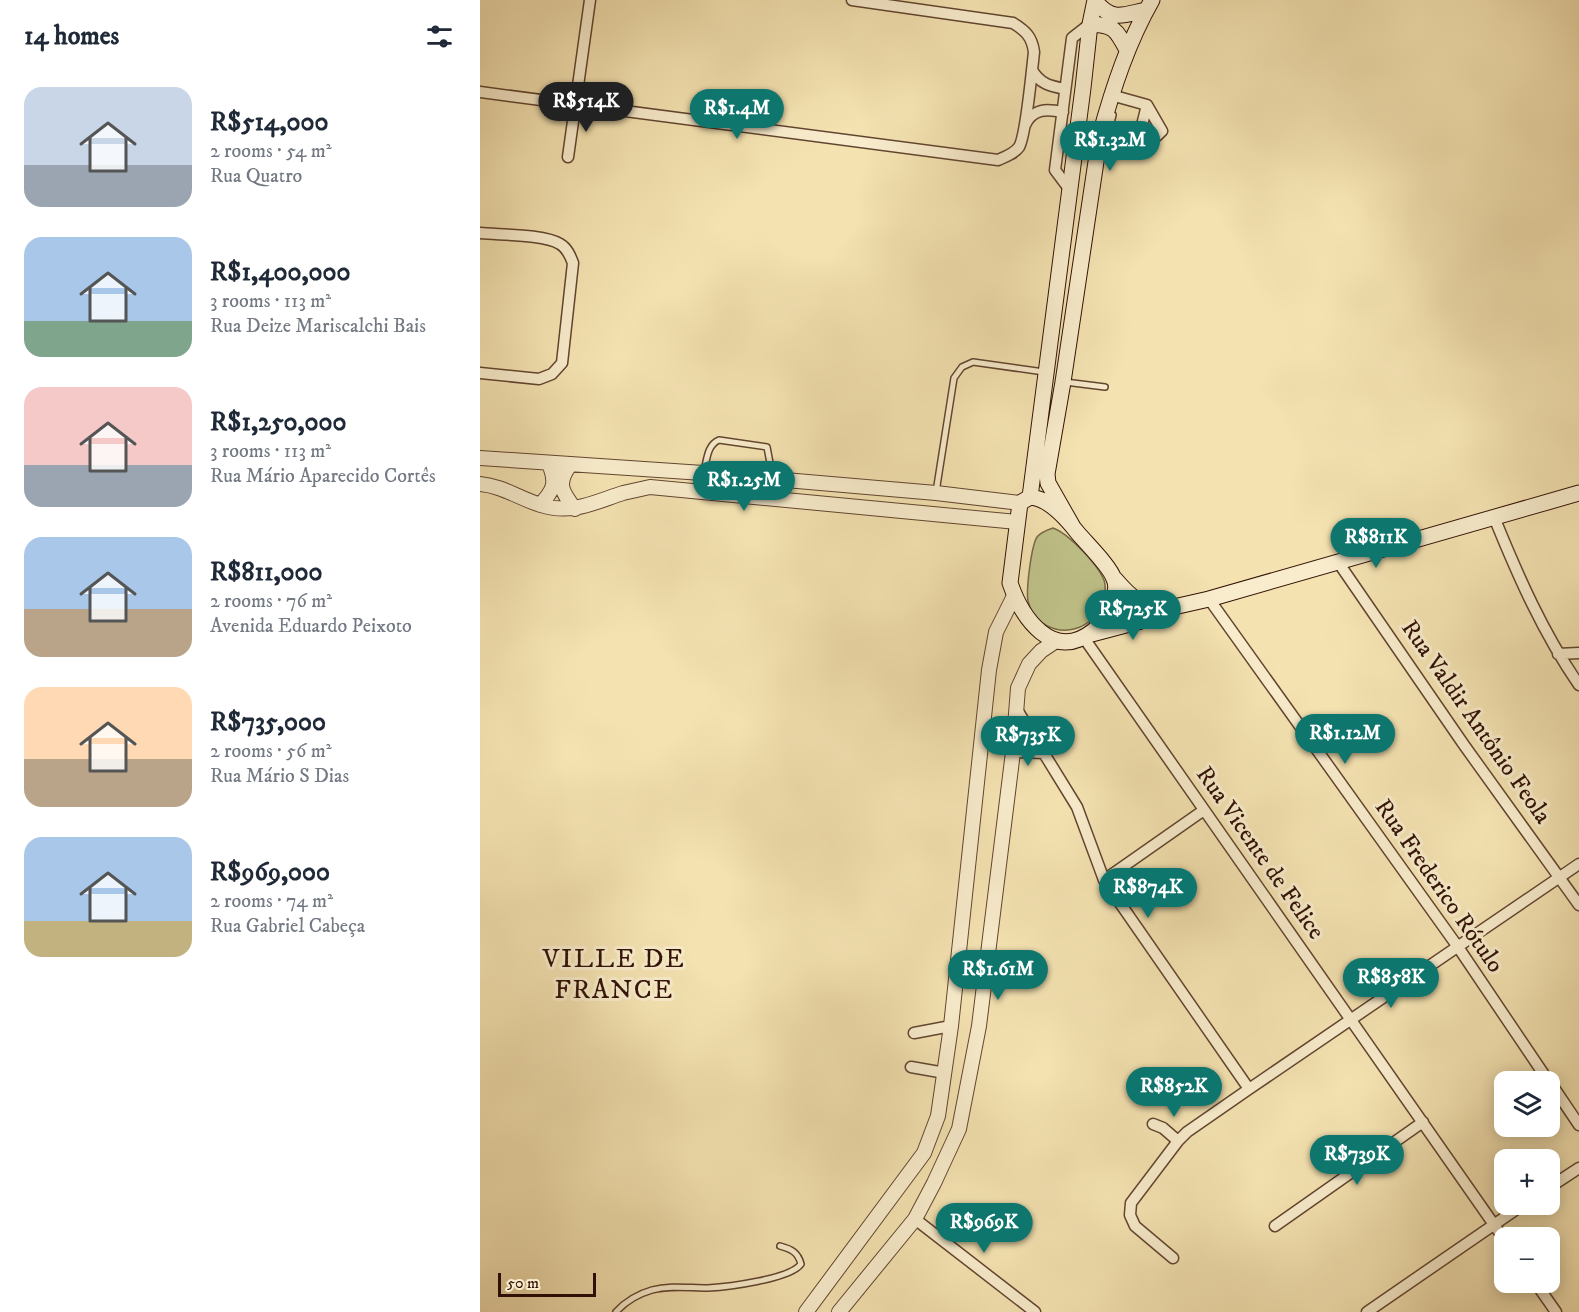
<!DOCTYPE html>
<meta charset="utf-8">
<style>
body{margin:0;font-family:"IM FELL DW Pica",serif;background:#f6f6f7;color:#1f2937;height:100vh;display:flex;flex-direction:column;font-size:22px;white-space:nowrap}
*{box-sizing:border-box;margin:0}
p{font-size:20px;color:#747a83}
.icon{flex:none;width:33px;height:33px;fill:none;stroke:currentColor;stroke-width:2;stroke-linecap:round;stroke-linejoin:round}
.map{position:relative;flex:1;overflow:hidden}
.drawer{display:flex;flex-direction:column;background:#fff;width:480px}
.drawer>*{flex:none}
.buttons{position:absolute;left:1014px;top:1071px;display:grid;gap:12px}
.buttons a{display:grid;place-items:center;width:66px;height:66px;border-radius:12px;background:#fff;box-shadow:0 3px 15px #0003;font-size:30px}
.scale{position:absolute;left:18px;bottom:15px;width:98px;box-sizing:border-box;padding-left:6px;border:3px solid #311105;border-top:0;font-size:16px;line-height:21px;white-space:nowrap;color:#311105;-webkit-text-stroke:4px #f8eccc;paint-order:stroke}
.price{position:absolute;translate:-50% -51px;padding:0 14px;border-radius:21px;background:#0f766e;color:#fff;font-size:20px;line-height:39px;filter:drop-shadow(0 2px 3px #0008)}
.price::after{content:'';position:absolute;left:50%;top:36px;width:18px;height:14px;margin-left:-9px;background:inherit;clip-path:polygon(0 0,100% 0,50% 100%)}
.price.on{background:#222;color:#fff}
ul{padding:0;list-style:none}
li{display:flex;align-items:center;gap:18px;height:150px;padding:0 24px}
li span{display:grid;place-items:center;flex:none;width:168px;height:120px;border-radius:18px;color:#555}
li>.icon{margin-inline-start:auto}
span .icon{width:72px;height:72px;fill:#fffc;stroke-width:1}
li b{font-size:26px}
h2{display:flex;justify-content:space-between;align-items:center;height:72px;padding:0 24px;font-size:26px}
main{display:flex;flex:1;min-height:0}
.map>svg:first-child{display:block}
.green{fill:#bfc289;stroke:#786a47;stroke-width:1.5}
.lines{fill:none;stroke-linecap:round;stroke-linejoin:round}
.service-casing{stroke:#624530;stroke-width:8}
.minor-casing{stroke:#624530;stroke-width:13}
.tertiary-casing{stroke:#624530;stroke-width:16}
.secondary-casing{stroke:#311105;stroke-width:17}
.service{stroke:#f8eccc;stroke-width:5}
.minor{stroke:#f8eccc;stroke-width:10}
.tertiary{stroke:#f8eccc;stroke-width:14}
.secondary{stroke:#f8eccc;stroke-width:15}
.labels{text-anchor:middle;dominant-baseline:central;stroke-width:6;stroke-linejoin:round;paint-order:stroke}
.street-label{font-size:24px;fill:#311105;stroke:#f8eccc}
.quarter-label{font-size:27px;letter-spacing:1.5px;fill:#311105;stroke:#f8eccc}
</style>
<main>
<section class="drawer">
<h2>14 homes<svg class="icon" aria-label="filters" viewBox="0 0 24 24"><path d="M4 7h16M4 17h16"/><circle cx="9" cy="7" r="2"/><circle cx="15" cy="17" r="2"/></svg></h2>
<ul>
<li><span style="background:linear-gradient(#c9d6e8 65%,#9aa5b1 0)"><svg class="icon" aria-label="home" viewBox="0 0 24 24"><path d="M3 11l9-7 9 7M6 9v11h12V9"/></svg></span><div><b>R$514,000</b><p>2 rooms · 54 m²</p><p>Rua Quatro</p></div></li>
<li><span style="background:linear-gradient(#a9c7e8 70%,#7fa58c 0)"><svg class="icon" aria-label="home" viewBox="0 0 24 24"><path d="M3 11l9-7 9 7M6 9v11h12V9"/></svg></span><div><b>R$1,400,000</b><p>3 rooms · 113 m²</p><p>Rua Deize Mariscalchi Bais</p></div></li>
<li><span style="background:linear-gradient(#f6c9c9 65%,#9aa5b1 0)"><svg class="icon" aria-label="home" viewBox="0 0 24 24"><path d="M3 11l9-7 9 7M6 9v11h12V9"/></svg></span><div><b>R$1,250,000</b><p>3 rooms · 113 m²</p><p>Rua Mário Aparecido Cortês</p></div></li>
<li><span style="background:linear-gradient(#a9c7e8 60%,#b9a48a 0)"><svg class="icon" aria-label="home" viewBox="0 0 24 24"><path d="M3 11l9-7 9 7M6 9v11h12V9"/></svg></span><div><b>R$811,000</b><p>2 rooms · 76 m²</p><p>Avenida Eduardo Peixoto</p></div></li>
<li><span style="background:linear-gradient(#ffd9b3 60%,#b9a48a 0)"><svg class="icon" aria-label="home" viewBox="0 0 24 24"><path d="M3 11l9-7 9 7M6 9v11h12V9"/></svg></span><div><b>R$735,000</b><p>2 rooms · 56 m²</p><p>Rua Mário S Dias</p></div></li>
<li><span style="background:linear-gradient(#a9c7e8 70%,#c2b280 0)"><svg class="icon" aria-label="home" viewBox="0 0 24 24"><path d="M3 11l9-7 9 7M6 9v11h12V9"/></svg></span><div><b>R$969,000</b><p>2 rooms · 74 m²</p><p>Rua Gabriel Cabeça</p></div></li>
</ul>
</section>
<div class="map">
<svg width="1099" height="1312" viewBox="0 0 1099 1312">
<rect width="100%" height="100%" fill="#f4e2b1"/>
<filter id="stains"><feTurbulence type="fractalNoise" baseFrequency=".00333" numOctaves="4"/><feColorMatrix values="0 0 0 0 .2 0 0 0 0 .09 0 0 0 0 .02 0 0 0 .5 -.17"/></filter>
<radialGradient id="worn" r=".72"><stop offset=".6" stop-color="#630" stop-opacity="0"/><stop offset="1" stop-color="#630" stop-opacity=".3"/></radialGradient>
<path class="green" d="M 573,528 C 588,533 618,565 624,580 C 628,591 621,610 613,618 C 592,640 555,631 548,601 C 546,590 551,547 557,537 C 561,532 567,530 573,528 Z"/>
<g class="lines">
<defs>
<path id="service" d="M 628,136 L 633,115
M 585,382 L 625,387
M 224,471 C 227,460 227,445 239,440 L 287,447 L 293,479
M 456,492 L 474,378 L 482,367 L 493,362 L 564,372
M 136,1312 C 145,1302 158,1294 172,1290 C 190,1285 209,1288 228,1288 C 247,1287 311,1279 321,1264 C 318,1252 311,1249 300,1246"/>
<path id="minor" d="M 552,70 C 560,84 570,86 585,89
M 0,92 L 518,160 C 525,157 534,154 539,147 C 546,136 552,69 554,52 C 552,37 546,31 533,23 L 372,0
M 545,125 C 553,108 567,109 583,112
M 620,135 C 646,140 661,154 682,131 L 667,105 L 631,95
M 657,145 L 667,105
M 88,157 L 110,0
M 590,190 L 575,170 L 592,38 L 610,24
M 0,233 C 19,235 65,234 80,244 C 87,248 90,255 93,263 L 82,363 L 72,374 L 59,379 L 0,373
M 1014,517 C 1038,576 1063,633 1099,685
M 858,562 L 984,745 L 1099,905
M 729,599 L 978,947 L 1069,1082
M 604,638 L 1024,1239
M 1078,654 L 1099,653
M 536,708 L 597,807 L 624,880 L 769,1089
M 533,752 L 565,753
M 624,880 L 724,810
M 434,1033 L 471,1026
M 431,1067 L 465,1073
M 1070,1082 L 1099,1125
M 673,1124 L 683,1128 L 698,1141
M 1070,1187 L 1099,1168
M 435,1219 L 555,1312
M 795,1226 L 943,1122
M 693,1258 L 655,1226 L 650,1215 L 651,1203 L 698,1141 L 707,1132 L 769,1089 L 1099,864
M 1055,1282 L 1076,1312
M 887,1312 L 1044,1204"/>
<path id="tertiary" d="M 0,458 L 223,473 L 456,493 L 540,503
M 90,465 C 76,484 82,492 95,509
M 0,484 C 23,486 40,499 61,505 C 92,515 115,502 143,493 C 152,491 161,489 170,487 L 537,522
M 60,505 C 74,490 77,483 69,464
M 326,1312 L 444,1153 L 458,1116 L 471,1026 L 509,670 L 516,632 L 534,596
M 359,1312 L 435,1219 L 454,1183 L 479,1129 L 499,1026 L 533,752 L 538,688 L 549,664 L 561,651 L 576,641"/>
<path id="secondary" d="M 615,1 C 633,22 642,15 666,10
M 610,24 C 634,25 636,29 647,50
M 550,497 L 603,88 L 610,24 L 615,0
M 550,497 C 568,498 586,518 597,532 C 606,543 630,566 634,579 C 637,585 635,595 633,601 C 629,614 623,623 613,631 C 573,663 542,618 530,583 L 540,503 Z
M 593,527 L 568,483 L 567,474 L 583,382 L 620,135 C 633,88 648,42 672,0
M 635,579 C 653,600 658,603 685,609
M 608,635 L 661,621 L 685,609 L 729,599 L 1099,493"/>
</defs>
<use href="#service" class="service-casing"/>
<use href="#minor" class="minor-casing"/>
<use href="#tertiary" class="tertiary-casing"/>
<use href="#secondary" class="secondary-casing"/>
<use href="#service" class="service"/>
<use href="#minor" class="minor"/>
<use href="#tertiary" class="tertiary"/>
<use href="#secondary" class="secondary"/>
</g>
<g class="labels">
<g class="street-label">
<text transform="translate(996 722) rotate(55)">Rua Valdir Antônio Feola</text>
<text transform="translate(780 853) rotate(55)">Rua Vicente de Felice</text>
<text transform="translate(959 886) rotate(55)">Rua Frederico Rótulo</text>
</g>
<g class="quarter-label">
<text x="134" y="959">VILLE DE<tspan x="134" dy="31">FRANCE</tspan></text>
</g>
</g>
<rect width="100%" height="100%" filter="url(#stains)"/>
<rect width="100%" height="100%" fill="url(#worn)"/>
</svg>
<div class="buttons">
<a><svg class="icon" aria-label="layers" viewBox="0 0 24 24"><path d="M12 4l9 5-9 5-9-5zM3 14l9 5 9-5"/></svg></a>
<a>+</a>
<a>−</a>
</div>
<div class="scale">50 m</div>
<b class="price on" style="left:106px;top:133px">R$514K</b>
<b class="price" style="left:257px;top:140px">R$1.4M</b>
<b class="price" style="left:630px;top:172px">R$1.32M</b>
<b class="price" style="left:264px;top:512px">R$1.25M</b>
<b class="price" style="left:896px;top:569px">R$811K</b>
<b class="price" style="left:653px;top:641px">R$725K</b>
<b class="price" style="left:865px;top:765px">R$1.12M</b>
<b class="price" style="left:548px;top:767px">R$735K</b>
<b class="price" style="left:668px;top:919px">R$874K</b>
<b class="price" style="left:518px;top:1001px">R$1.61M</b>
<b class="price" style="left:911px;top:1009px">R$858K</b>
<b class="price" style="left:694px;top:1118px">R$852K</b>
<b class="price" style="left:877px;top:1186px">R$739K</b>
<b class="price" style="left:504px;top:1254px">R$969K</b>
</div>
</main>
